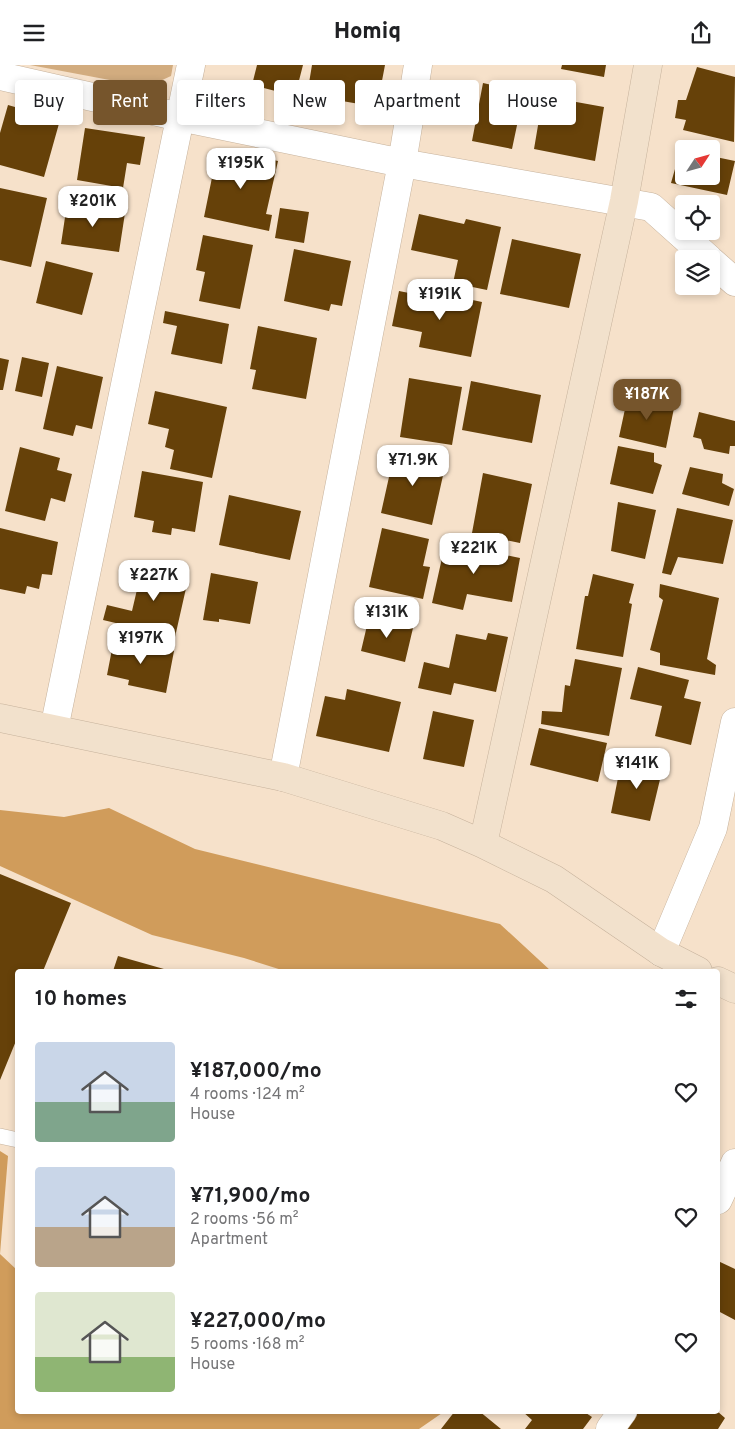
<!DOCTYPE html>
<meta charset="utf-8">
<style>
body{margin:0;font-family:Overpass,sans-serif;background:#f2f2f2;color:#202124;height:100vh;display:flex;flex-direction:column;font-size:19px;white-space:nowrap}
*{box-sizing:border-box;margin:0}
p{font-size:16px;color:#757577}
.icon{flex:none;width:28px;height:28px;fill:none;stroke:currentColor;stroke-width:2;stroke-linecap:round;stroke-linejoin:round}
.map{position:relative;flex:1;overflow:hidden}
.details{position:absolute;left:15px;top:904px;width:705px;height:445px;display:flex;flex-direction:column;background:#fff;border-radius:5px;box-shadow:0 2px 8px #0003}
.details>*{flex:none}
.banner{position:absolute;left:15px;top:15px;width:705px;height:45px;display:flex;gap:10px}
.needle{width:32px;rotate:54deg}
.tools{position:absolute;left:675px;top:75px;display:grid;gap:10px}
.tools a{display:grid;place-items:center;width:45px;height:45px;border-radius:5px;background:#fff;box-shadow:0 2px 8px #0003;font-size:25px}
.price{position:absolute;translate:-50% -42px;padding:0 11px;border-radius:10px;background:#fff;color:#222;font-size:16px;line-height:32px;filter:drop-shadow(0 1px 2px #0008)}
.price::after{content:'';position:absolute;left:50%;top:30px;width:15px;height:11px;margin-left:-8px;background:inherit;clip-path:polygon(0 0,100% 0,50% 100%)}
.price.selected{background:#76552c;color:#fff}
ul{padding:0;list-style:none}
li{display:flex;align-items:center;gap:15px;height:125px;padding:0 20px}
li span{display:grid;place-items:center;flex:none;width:140px;height:100px;border-radius:5px;color:#555}
li>.icon{margin-inline-start:auto}
span .icon{width:60px;height:60px;fill:#fffc;stroke-width:1}
li b{font-size:21px}
h2{display:flex;justify-content:space-between;align-items:center;height:60px;padding:0 20px;font-size:21px}
.pill{padding:0 18px;border-radius:5px;background:#fff;box-shadow:0 2px 8px #0003;font-size:18px;line-height:45px}
.pill.selected{background:#76552c;color:#fff}
header{display:flex;justify-content:space-between;align-items:center;height:65px;padding:0 20px;background:#fff;font-size:22px;font-weight:800}
.map>svg:first-child{display:block}
.green{fill:#d2ac7f}
.forest{fill:#d09c5b}
.building{fill:#664109}
.lines{fill:none;stroke-linecap:round;stroke-linejoin:round}
.lane-casing{stroke:#c6b29c;stroke-width:16}
.street-casing{stroke:#c6b29c;stroke-width:29}
.secondary-casing{stroke:#c6b29c;stroke-width:29}
.lane{stroke:#fff;stroke-width:15}
.street{stroke:#fff;stroke-width:28}
.secondary{stroke:#f2e1cc;stroke-width:28}
</style>
<header><svg class="icon" aria-label="menu" viewBox="0 0 24 24"><path d="M4 6h16M4 12h16M4 18h16"/></svg>Homiq<svg class="icon" aria-label="share" viewBox="0 0 24 24"><path d="M12 15V3M7 8l5-5 5 5M5 13v7h14v-7"/></svg></header>
<div class="map">
<svg width="735" height="1364" viewBox="0 0 735 1364">
<rect width="100%" height="100%" fill="#f6e1ca"/>
<path class="green" d="M 30,0 L 173,0 L 171,11 L 147,22 Z"/>
<path class="forest" d="M 109,743 L 195,784 L 500,859 L 551,906 L 285,906 L 244,893 L 152,870 L 0,801 L 0,745 L 64,752 Z
M 0,1086 L 8,1091 L 0,1189 L 17,1205 L 18,1346 L 445,1346 L 419,1364 L 0,1364 Z"/>
<path class="building" d="M 257,0 L 303,0 L 295,31 L 252,20 Z
M 312,0 L 385,0 L 377,42 L 307,30 Z
M 562,0 L 606,0 L 604,12 L 561,4 Z
M 697,2 L 735,12 L 734,77 L 683,65 L 686,55 L 675,53 L 678,35 L 686,35 Z
M 483,18 L 524,27 L 512,84 L 472,76 Z
M 543,31 L 604,42 L 595,96 L 534,84 Z
M 8,40 L 60,55 L 44,112 L 0,100 L 0,68 Z
M 85,63 L 145,72 L 140,100 L 127,98 L 123,123 L 77,115 Z
M 218,83 L 278,96 L 266,149 L 272,150 L 269,166 L 204,152 Z
M 711,91 L 735,96 L 727,130 L 671,118 L 677,97 L 684,97 L 684,111 L 711,111 Z
M 0,123 L 47,133 L 31,202 L 0,195 Z
M 67,139 L 125,148 L 119,187 L 61,179 Z
M 280,143 L 309,147 L 304,178 L 275,173 Z
M 419,149 L 464,159 L 466,154 L 501,162 L 487,225 L 453,218 L 458,195 L 411,185 Z
M 203,170 L 253,180 L 240,244 L 199,236 L 205,207 L 196,205 Z
M 512,174 L 581,189 L 569,243 L 500,229 Z
M 294,184 L 351,196 L 342,241 L 331,239 L 329,246 L 284,236 Z
M 46,196 L 93,208 L 82,250 L 36,238 Z
M 399,226 L 429,232 L 430,226 L 482,237 L 471,292 L 419,282 L 422,267 L 392,261 Z
M 165,246 L 229,259 L 222,299 L 171,289 L 177,261 L 163,258 Z
M 258,261 L 317,273 L 306,334 L 252,324 L 256,305 L 250,304 Z
M 22,292 L 49,298 L 42,332 L 15,326 Z
M 0,293 L 9,295 L 3,325 L 0,325 Z
M 57,301 L 103,312 L 92,364 L 76,360 L 73,371 L 43,364 Z
M 409,313 L 462,322 L 452,380 L 400,372 Z
M 471,316 L 541,330 L 532,378 L 462,365 Z
M 155,326 L 227,342 L 212,413 L 170,404 L 174,385 L 165,382 L 169,364 L 148,359 Z
M 628,330 L 658,334 L 674,343 L 666,383 L 619,372 Z
M 699,347 L 735,356 L 735,381 L 730,381 L 729,389 L 704,384 L 701,374 L 693,372 Z
M 618,381 L 654,388 L 654,397 L 662,400 L 653,429 L 610,419 Z
M 20,382 L 60,393 L 57,405 L 72,409 L 65,437 L 51,433 L 45,456 L 5,446 Z
M 395,385 L 446,397 L 432,460 L 381,448 Z
M 690,402 L 723,409 L 722,418 L 734,424 L 729,441 L 682,429 Z
M 142,406 L 203,417 L 195,467 L 172,463 L 171,470 L 152,467 L 154,456 L 134,452 Z
M 483,408 L 532,419 L 520,478 L 472,468 Z
M 229,430 L 301,446 L 290,495 L 219,480 Z
M 618,437 L 656,445 L 645,494 L 611,486 Z
M 677,443 L 733,455 L 723,499 L 678,492 L 671,510 L 662,508 Z
M 0,463 L 58,477 L 52,510 L 42,509 L 39,524 L 27,521 L 25,529 L 0,524 Z
M 382,463 L 429,474 L 423,501 L 430,502 L 423,534 L 369,522 Z
M 446,475 L 477,482 L 477,484 L 520,493 L 512,537 L 467,529 L 463,545 L 432,538 Z
M 143,499 L 189,510 L 175,572 L 103,555 L 107,540 L 132,546 Z
M 211,508 L 258,517 L 250,559 L 219,554 L 219,557 L 203,555 Z
M 593,509 L 634,519 L 629,538 L 632,539 L 623,592 L 576,584 L 585,531 L 588,531 Z
M 660,519 L 719,533 L 707,594 L 716,600 L 715,610 L 660,600 L 660,588 L 650,585 L 663,535 L 659,532 Z
M 369,552 L 413,563 L 405,597 L 361,586 Z
M 488,568 L 508,572 L 496,627 L 454,618 L 451,630 L 418,623 L 424,597 L 449,603 L 456,569 L 486,575 Z
M 114,574 L 174,586 L 166,628 L 128,620 L 129,615 L 107,610 Z
M 575,594 L 622,603 L 609,671 L 541,659 L 542,646 L 562,647 L 565,620 L 570,621 Z
M 638,602 L 689,615 L 684,633 L 701,637 L 691,680 L 655,671 L 662,641 L 630,634 Z
M 347,624 L 401,637 L 389,687 L 316,671 L 325,631 L 345,635 Z
M 433,646 L 474,655 L 464,702 L 423,694 Z
M 539,663 L 607,678 L 598,717 L 530,700 Z
M 622,693 L 663,702 L 650,756 L 611,748 Z
M 0,809 L 71,838 L 43,906 L 18,906 L 18,971 L 0,1015 Z
M 118,891 L 171,906 L 113,906 Z
M 718,1196 L 735,1204 L 735,1255 L 718,1246 Z
M 455,1346 L 479,1346 L 501,1364 L 441,1364 Z
M 522,1346 L 583,1346 L 592,1352 L 583,1364 L 525,1364 L 532,1355 Z
M 634,1346 L 717,1346 L 725,1353 L 718,1364 L 621,1364 Z"/>
<g class="lines">
<defs>
<path id="lane" d="M 0,1071 L 18,1075"/>
<path id="street" d="M 0,11 L 180,52 L 402,98 L 651,142 L 709,194
M 711,196 L 735,217
M 54,664 L 191,0
M 283,712 L 402,98 L 418,0
M 661,887 L 713,763 L 735,657
M 718,1135 L 735,1098
M 610,1364 L 623,1346"/>
<path id="secondary" d="M 0,653 L 283,712 L 442,761 L 483,779 L 554,814 L 661,887 L 698,906
M 483,779 L 624,136 L 648,0
M 718,916 L 735,924"/>
</defs>
<use href="#lane" class="lane-casing"/>
<use href="#street" class="street-casing"/>
<use href="#secondary" class="secondary-casing"/>
<use href="#lane" class="lane"/>
<use href="#street" class="street"/>
<use href="#secondary" class="secondary"/>
</g>
</svg>
<div class="tools">
<a><svg class="needle" viewBox="-14 -14 28 28"><path d="M0-13l5 13h-10z" fill="#e53935"/><path d="M0 13l5-13h-10z" fill="#757577"/></svg></a>
<a><svg class="icon" aria-label="locate" viewBox="0 0 24 24"><circle cx="12" cy="12" r="6"/><path d="M12 2v4M12 18v4M2 12h4M18 12h4"/></svg></a>
<a><svg class="icon" aria-label="layers" viewBox="0 0 24 24"><path d="M12 4l9 5-9 5-9-5zM3 14l9 5 9-5"/></svg></a>
</div>
<b class="price" style="left:241px;top:125px">¥195K</b>
<b class="price" style="left:93px;top:163px">¥201K</b>
<b class="price" style="left:440px;top:256px">¥191K</b>
<b class="price selected" style="left:647px;top:356px">¥187K</b>
<b class="price" style="left:413px;top:422px">¥71.9K</b>
<b class="price" style="left:474px;top:510px">¥221K</b>
<b class="price" style="left:154px;top:537px">¥227K</b>
<b class="price" style="left:387px;top:574px">¥131K</b>
<b class="price" style="left:141px;top:600px">¥197K</b>
<b class="price" style="left:637px;top:725px">¥141K</b>
<div class="banner">
<a class="pill">Buy</a>
<a class="pill selected">Rent</a>
<a class="pill">Filters</a>
<a class="pill">New</a>
<a class="pill">Apartment</a>
<a class="pill">House</a>
</div>
<section class="details">
<h2>10 homes<svg class="icon" aria-label="filters" viewBox="0 0 24 24"><path d="M4 7h16M4 17h16"/><circle cx="9" cy="7" r="2"/><circle cx="15" cy="17" r="2"/></svg></h2>
<ul>
<li><span style="background:linear-gradient(#c9d6e8 60%,#7fa58c 0)"><svg class="icon" aria-label="home" viewBox="0 0 24 24"><path d="M3 11l9-7 9 7M6 9v11h12V9"/></svg></span><div><b>¥187,000/mo</b><p>4 rooms · 124 m²</p><p>House</p></div><svg class="icon" aria-label="heart" viewBox="0 0 24 24"><path d="M12 20l-8-8c-3-5 5-10 8-4 3-6 11-1 8 4z"/></svg></li>
<li><span style="background:linear-gradient(#c9d6e8 60%,#b9a48a 0)"><svg class="icon" aria-label="home" viewBox="0 0 24 24"><path d="M3 11l9-7 9 7M6 9v11h12V9"/></svg></span><div><b>¥71,900/mo</b><p>2 rooms · 56 m²</p><p>Apartment</p></div><svg class="icon" aria-label="heart" viewBox="0 0 24 24"><path d="M12 20l-8-8c-3-5 5-10 8-4 3-6 11-1 8 4z"/></svg></li>
<li><span style="background:linear-gradient(#dfe7d0 65%,#8fb573 0)"><svg class="icon" aria-label="home" viewBox="0 0 24 24"><path d="M3 11l9-7 9 7M6 9v11h12V9"/></svg></span><div><b>¥227,000/mo</b><p>5 rooms · 168 m²</p><p>House</p></div><svg class="icon" aria-label="heart" viewBox="0 0 24 24"><path d="M12 20l-8-8c-3-5 5-10 8-4 3-6 11-1 8 4z"/></svg></li>
</ul>
</section>
</div>
